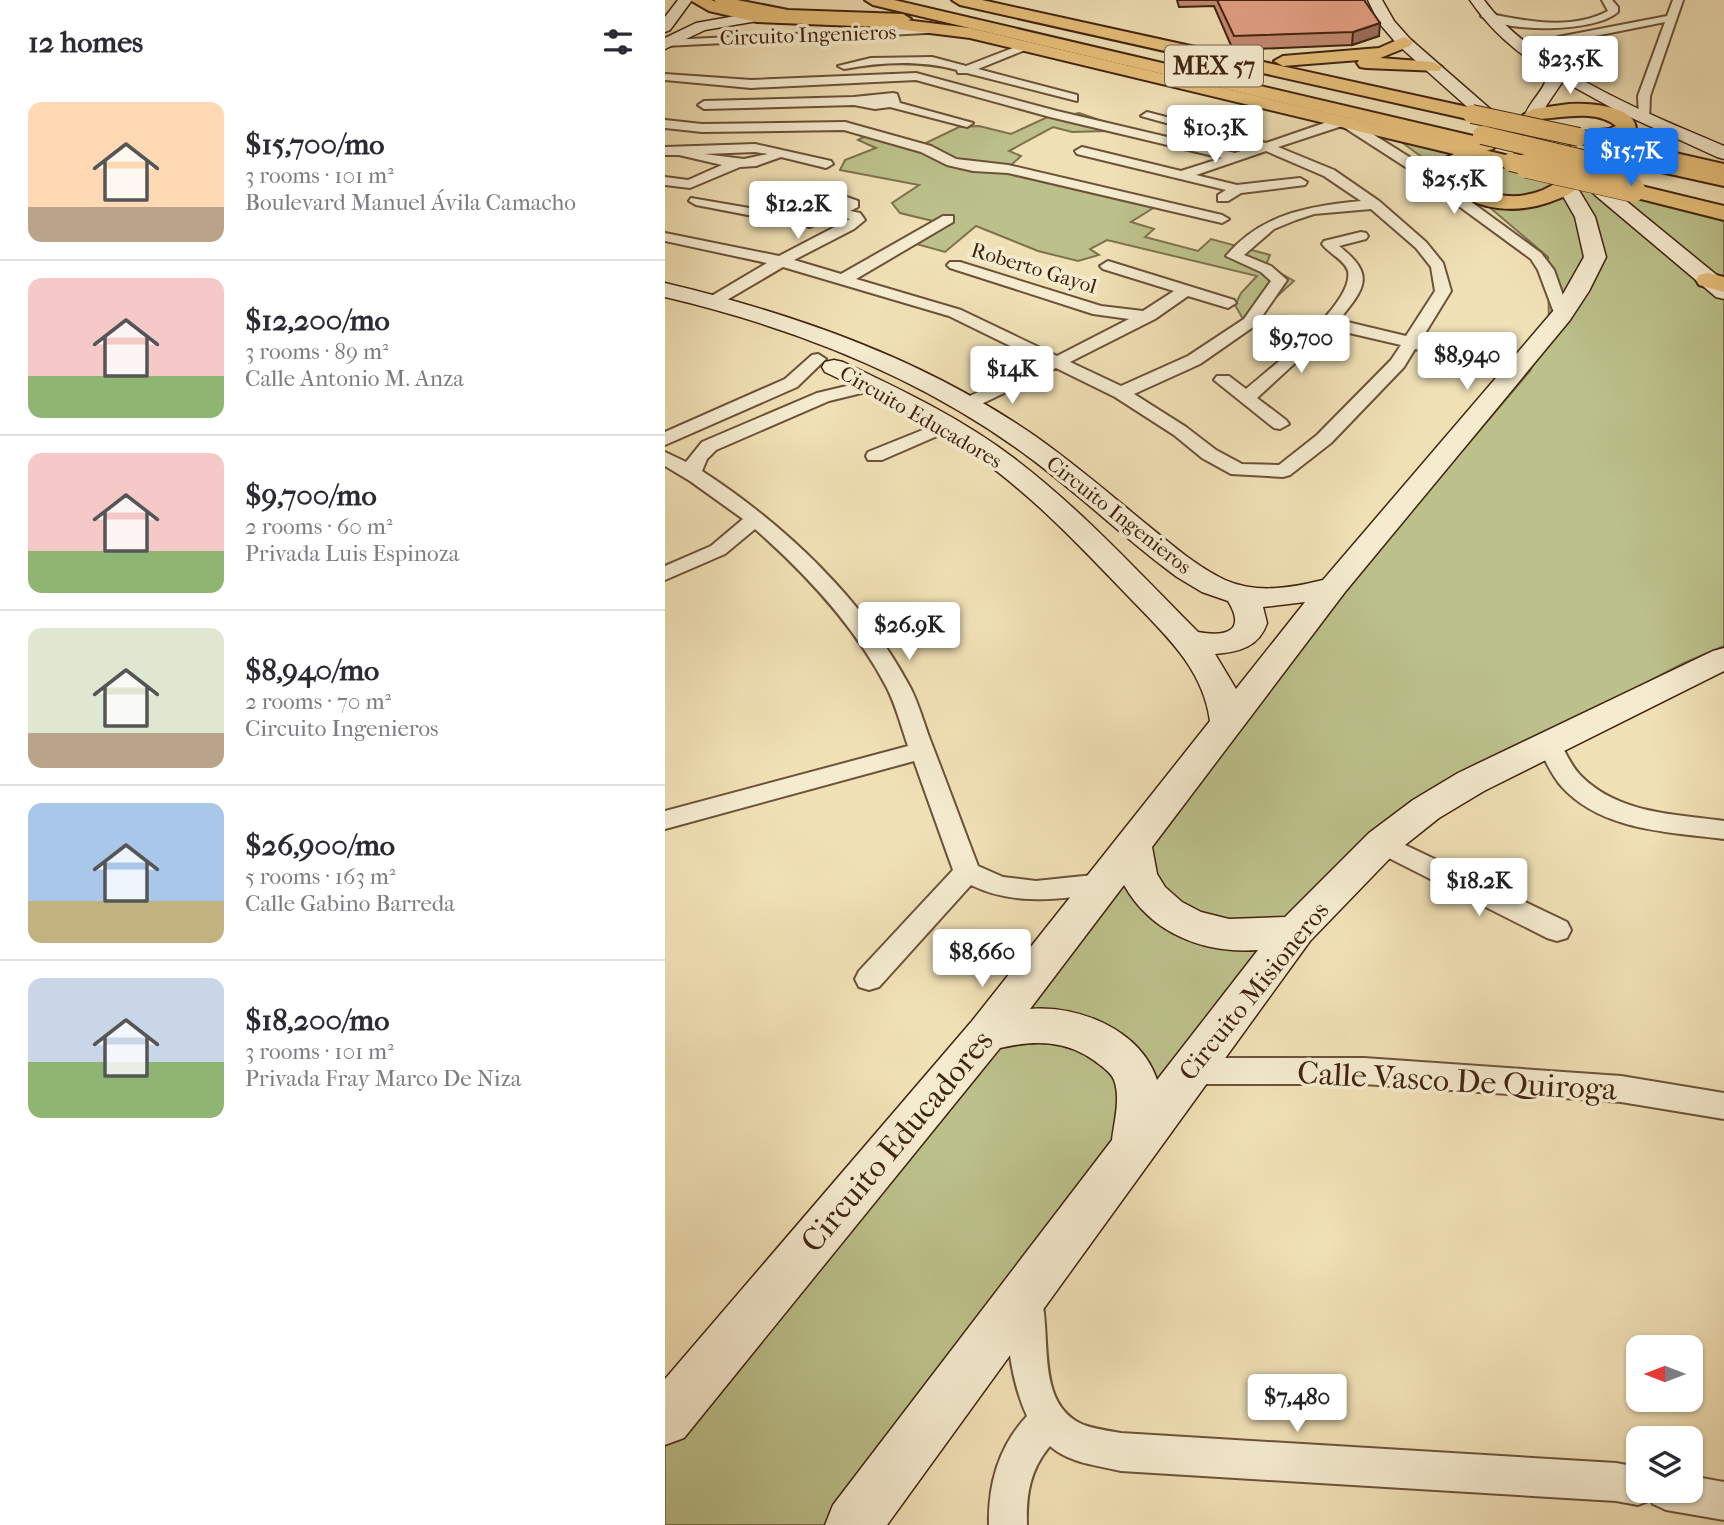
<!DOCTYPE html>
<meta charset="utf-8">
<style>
body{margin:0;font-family:"IM FELL French Canon",serif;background:#f7f7f7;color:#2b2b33;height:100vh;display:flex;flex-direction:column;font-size:26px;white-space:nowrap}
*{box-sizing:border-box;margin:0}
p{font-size:23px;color:#7c7c81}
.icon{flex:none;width:38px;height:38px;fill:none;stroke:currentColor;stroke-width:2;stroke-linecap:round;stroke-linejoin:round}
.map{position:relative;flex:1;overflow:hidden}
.side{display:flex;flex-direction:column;background:#fff;width:665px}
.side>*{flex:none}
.needle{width:46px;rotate:270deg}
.fabs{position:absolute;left:961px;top:1335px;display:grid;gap:14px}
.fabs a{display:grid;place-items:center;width:77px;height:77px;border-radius:14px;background:#fff;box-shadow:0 2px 5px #0004;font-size:35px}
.price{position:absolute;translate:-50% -60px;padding:0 16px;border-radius:7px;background:#fff;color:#222;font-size:23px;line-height:46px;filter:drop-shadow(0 2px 4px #0008)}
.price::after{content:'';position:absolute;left:50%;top:42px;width:21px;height:16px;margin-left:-10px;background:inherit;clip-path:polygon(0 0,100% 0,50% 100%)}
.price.current{background:#1a73e8;color:#fff}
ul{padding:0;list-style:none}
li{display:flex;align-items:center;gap:21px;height:175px;padding:0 28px}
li+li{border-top:2px solid #e1e1e2}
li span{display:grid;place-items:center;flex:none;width:196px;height:140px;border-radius:14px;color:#555}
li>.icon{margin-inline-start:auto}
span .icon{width:84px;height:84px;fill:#fffc;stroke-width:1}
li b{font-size:30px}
h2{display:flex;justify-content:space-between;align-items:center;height:84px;padding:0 28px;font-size:30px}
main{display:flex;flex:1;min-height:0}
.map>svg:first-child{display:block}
.green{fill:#bcc18b;stroke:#7e724d;stroke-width:2}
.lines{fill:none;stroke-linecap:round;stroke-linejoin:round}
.street-casing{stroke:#6c5238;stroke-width:4}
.secondary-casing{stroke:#40230f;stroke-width:3}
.primary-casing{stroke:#40230f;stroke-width:4}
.highway-casing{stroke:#40230f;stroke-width:4}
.street{fill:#f5ebcf;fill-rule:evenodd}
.secondary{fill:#f5ebcf;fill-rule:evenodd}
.primary{fill:#e8c07a;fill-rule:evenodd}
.highway{fill:#e8c07a;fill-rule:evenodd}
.primary-bridge-far1-casing{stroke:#40230f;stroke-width:20;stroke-linecap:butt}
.primary-bridge-casing{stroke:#40230f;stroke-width:25;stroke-linecap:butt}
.highway-bridge-far1-casing{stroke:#40230f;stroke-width:20;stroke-linecap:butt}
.highway-bridge-casing{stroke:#40230f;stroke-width:25;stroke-linecap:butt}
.primary-bridge-far1{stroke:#e8c07a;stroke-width:18}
.primary-bridge{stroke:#e8c07a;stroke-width:24}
.highway-bridge-far1{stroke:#e8c07a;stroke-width:18}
.highway-bridge{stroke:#e8c07a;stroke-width:24}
.wall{fill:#c38971;stroke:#40230f;stroke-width:2}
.shaded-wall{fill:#9f6f5c;stroke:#40230f;stroke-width:2}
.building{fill:#e39f83;stroke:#40230f;stroke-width:2}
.labels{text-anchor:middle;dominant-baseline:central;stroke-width:7;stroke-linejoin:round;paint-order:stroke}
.far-street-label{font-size:21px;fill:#40230f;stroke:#f5ebcf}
.shield{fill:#f5ebcf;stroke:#765f49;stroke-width:2}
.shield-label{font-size:24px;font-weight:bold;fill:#40230f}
.street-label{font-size:26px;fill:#40230f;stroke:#f5ebcf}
.near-street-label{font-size:32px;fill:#40230f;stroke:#f5ebcf}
</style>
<main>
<section class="side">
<h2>12 homes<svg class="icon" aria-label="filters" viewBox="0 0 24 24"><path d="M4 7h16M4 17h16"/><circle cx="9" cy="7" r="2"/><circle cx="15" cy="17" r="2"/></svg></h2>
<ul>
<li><span style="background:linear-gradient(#ffd9b3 75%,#b9a48a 0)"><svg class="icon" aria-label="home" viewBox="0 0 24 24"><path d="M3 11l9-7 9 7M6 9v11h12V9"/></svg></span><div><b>$15,700/mo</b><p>3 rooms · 101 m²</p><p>Boulevard Manuel Ávila Camacho</p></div></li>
<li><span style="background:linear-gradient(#f6c9c9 70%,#8fb573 0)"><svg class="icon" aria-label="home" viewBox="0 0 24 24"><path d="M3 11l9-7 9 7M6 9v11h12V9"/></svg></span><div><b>$12,200/mo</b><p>3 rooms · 89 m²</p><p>Calle Antonio M. Anza</p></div></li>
<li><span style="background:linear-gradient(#f6c9c9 70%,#8fb573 0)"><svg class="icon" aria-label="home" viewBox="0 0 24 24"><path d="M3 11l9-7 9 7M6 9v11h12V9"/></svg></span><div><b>$9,700/mo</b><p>2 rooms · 60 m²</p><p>Privada Luis Espinoza</p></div></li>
<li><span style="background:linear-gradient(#dfe7d0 75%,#b9a48a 0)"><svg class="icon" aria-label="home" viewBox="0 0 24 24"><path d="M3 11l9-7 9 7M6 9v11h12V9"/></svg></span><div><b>$8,940/mo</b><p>2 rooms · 70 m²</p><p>Circuito Ingenieros</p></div></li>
<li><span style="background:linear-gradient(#a9c7e8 70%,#c2b280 0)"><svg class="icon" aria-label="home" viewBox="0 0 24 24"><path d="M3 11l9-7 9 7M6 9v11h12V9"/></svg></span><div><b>$26,900/mo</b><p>5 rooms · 163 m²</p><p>Calle Gabino Barreda</p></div></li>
<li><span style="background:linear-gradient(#c9d6e8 60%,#8fb573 0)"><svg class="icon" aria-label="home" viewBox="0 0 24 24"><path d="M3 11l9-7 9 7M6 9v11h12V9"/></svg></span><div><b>$18,200/mo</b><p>3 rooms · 101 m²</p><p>Privada Fray Marco De Niza</p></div></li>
</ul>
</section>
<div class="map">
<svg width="1059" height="1525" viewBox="0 0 1059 1525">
<rect width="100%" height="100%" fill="#f0e0b5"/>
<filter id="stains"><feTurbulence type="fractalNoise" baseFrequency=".00286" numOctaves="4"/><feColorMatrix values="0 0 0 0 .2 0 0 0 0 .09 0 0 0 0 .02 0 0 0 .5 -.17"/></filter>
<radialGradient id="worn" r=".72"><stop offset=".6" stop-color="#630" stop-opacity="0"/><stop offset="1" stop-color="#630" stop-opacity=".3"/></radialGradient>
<path class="green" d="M 414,113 L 449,125 L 443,131 L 407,132 L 388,127 L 344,151 L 356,156 L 345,166 L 498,202 L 466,222 L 489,229 L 480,237 L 533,251 L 546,239 L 605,255 L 601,265 L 629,281 L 587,319 L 578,319 L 570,305 L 576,293 L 592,276 L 442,240 L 425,249 L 434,255 L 413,261 L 373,251 L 311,226 L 280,252 L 244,242 L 276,223 L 235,213 L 227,203 L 254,185 L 175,170 L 180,160 L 211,148 L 193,140 L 210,131 L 259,144 L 294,127 L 314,126 L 346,134 L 389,114 L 400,116 Z
M 735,141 L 1059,215 L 1059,646 L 1019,663 L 856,748 L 619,922 L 171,1525 L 0,1525 L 0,1390 L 865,371 L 884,330 L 883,257 L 816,200 Z"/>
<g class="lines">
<defs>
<path id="street" d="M 937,0 L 947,0 L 953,7 L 953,12 C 929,33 841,33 816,16 L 821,13 C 860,21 906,31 943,11 Z
M 1008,0 L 1018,0 L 985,96 L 984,121 L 976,121 L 974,118 L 973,96 L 1000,22 L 900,42 L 886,49 L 882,61 L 872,59 L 877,45 L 893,37 L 1002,16 Z
M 278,27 L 282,28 L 282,32 L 0,46 L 0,40 L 3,40 Z
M 361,43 L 365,44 L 365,48 L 313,69 L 412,95 L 412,101 L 302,73 L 293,73 L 292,70 C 255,60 217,62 179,69 L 173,66 L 206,58 L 267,57 L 301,66 Z
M 251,73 L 392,111 L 570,153 L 588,147 L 476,116 L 482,112 L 601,143 L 674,118 L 682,118 L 749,160 L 876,253 L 889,270 L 905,315 L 897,320 L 891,318 L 873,270 L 866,259 L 739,166 L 677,126 L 613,147 L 669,170 L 714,201 L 761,242 L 778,263 L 786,291 L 756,340 L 859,364 L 862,368 L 853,373 L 750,349 L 739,367 L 666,443 L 625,475 L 618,477 L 566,474 L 537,458 L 509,435 L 450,397 L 391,368 L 306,409 L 294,409 L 291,405 L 294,401 L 378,362 L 284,316 L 118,267 L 55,304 L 43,304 L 41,301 L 43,298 L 102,263 L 0,241 L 0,233 L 114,256 L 185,219 L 172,216 L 145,227 L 31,205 L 24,201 L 26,198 L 143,218 L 176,204 L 157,197 L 157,191 L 162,190 L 193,201 L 193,207 L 185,211 L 195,213 L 200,220 L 189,229 L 129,260 L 176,274 L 278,216 L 288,216 L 288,222 L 191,279 L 296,310 L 392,356 L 464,319 L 428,314 L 285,268 L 282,265 L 285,262 L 295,262 L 436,306 L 478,311 L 509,291 L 438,269 L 435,266 L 443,261 L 569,300 L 571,303 L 563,308 L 523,296 L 490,319 L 405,362 L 456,386 L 523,356 L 579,319 L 606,281 L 596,272 L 561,256 C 596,214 644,206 696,201 L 659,176 L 601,151 L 531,175 L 572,185 L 635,178 L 642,182 L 640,185 L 576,193 L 563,201 L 553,201 L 553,195 L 561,190 L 412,154 L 410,151 L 417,147 L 516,171 L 557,158 L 385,117 L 251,80 L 86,88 L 0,80 L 0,74 L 86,80 ZM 706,209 L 751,248 L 766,267 L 770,291 L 741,336 L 674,320 C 700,288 711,275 674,246 L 701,239 L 703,236 L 701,233 L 696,232 L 659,241 L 657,244 C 663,253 680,260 683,271 C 690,304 604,369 581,389 L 564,376 L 552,376 L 549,380 L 609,428 L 615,429 L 624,424 L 621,420 L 592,398 L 667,329 L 736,345 L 726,360 L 652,435 L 614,465 L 577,464 L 551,450 L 521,427 L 469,394 L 535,364 L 591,325 L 622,280 L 606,266 L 579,255 L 609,229 L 631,220 L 649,214 Z
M 228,93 L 232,94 L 235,103 L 308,123 L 302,127 L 225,107 L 210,109 L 189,105 L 39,109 L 33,105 L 39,101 L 189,97 Z
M 0,120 L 37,124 L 180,122 L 266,146 L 291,159 L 343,165 L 557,215 L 564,219 L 557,223 L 343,173 L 308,171 L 282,165 L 256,152 L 179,130 L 37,132 L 0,128 Z
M 90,144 L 166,161 L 168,164 L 161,168 L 116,157 L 91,166 L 75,167 L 25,188 L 0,185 L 0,177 L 23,180 L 57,165 L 14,155 L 0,155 L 0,147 ZM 90,152 L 103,154 L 79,159 L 39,154 Z
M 153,354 L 161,359 L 132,387 L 0,445 L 0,432 L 120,379 L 147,355 Z
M 207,380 L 216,385 L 213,389 L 164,401 L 51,450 L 42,459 L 37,471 C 120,525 198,599 245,687 C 254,704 259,724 266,742 C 282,783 297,824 313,866 L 338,877 L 371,881 L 438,874 L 447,877 L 451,884 L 447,891 L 438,894 C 391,899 349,906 306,885 L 214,987 L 204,990 L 194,987 L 190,979 L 194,971 L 288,870 L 249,761 L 0,829 L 0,811 L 243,746 C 236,726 231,705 221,686 C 189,625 141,574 90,529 L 60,554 L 0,580 L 0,566 L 46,546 L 78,519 L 25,481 L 0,466 L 0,452 L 21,462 L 37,442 L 152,393 Z
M 280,421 L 289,426 L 286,430 L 217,460 L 203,460 L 201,456 L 203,452 Z
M 884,737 L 893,739 C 900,751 906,766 916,776 C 954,814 1009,814 1059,821 L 1059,839 C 1005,832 937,831 897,787 C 886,775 880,759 872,745 L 875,739 Z
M 717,834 L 902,922 L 906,930 L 902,938 L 892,941 L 882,938 L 708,850 L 704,843 L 708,836 Z
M 524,1058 L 699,1058 L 956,1076 L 1059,1093 L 1059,1119 L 956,1102 L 699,1084 L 524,1084 L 513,1080 L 509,1071 L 513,1062 Z
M 361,1283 L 373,1288 C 390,1327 366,1403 419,1425 C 430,1429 444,1431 456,1433 L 951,1463 L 973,1467 L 973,1491 L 1026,1491 L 1026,1476 L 1059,1482 L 1059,1520 L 1001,1510 L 988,1504 L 986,1500 L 973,1505 L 951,1501 L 456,1471 C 431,1465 404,1463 385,1446 C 365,1470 361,1494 362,1525 L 324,1525 C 323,1484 334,1446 362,1416 C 347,1384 335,1321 349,1288 Z"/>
<path id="secondary" d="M 13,0 L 27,0 L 5,30 L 0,32 L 0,17 Z
M 703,0 L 717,0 L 729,21 L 745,39 L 909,182 L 930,217 L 941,257 L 924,291 L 905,320 L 680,592 L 487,847 L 492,874 L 500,887 L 517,902 L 536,912 L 564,919 L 620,917 L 704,833 L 748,800 L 793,773 L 1048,651 L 1059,648 L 1059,671 L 819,791 L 774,818 L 730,853 L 645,941 L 222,1525 L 160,1525 L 168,1505 L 447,1140 C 449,1122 456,1098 449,1080 C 446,1072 436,1066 430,1061 C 400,1040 370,1040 335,1048 L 19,1438 L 0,1445 L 0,1379 L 307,1021 L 545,721 C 538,667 498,633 462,595 C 416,547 369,497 314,458 C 266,423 213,397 160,372 L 157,367 L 160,362 L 169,360 L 178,362 C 237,390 298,419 350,459 C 417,510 474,573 533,632 C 560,637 582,632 563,601 L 537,592 L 512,577 C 456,536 407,487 350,447 C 246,373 123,326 0,297 L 0,283 C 130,314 259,359 370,436 C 410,464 448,497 486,528 C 510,547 532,567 560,580 C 592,594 626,588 658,580 L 889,310 L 919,257 L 910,217 L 894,189 L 733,45 L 714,23 ZM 640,602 L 571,689 L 550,654 C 574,652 594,647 602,623 L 598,607 ZM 459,885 C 486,933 538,954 593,950 L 492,1080 C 476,1030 414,1005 365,1009 Z
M 805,0 L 819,0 C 868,68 983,114 1059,146 L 1059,159 L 1052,157 L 956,113 L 898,81 L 881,106 L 877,118 L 944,187 L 1059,281 L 1059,299 L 1051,297 L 930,195 L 862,123 L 859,119 C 863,101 881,91 883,72 C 851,52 826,31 805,0 Z
M 93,12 L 98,14 L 101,17 L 98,20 L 40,30 L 0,49 L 0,38 L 31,23 Z"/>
<path id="primary" d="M 25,0 L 46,0 L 71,9 L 92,12 L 216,17 L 305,28 L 853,158 L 856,162 L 853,166 C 833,171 811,156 791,169 C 815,195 845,203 878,190 C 889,185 897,178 910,181 L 913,186 C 907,195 895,198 885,202 C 842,217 796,208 769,169 L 776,160 L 789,154 L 305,38 L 216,27 L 92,22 L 44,11 Z
M 287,0 L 317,0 L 807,108 L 817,114 L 807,120 L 295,5 Z
M 739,37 L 748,42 L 745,46 L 715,58 L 768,62 L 777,67 L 774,71 L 701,68 L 695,67 L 692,63 L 694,60 L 618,66 L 609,61 L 618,56 L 714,48 Z
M 904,104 C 922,103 970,105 971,129 L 968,133 L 953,140 L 1059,164 L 1059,176 L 907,141 L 904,137 L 907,133 L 944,129 L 951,126 C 924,103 870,128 858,115 L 868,109 Z
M 968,184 L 1059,206 L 1059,220 L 960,195 L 957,190 L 960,185 Z
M 1043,273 L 1059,277 L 1059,292 L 1034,285 L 1031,280 L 1034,275 Z"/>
<path id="highway" d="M 49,0 L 72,0 L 123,10 L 238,14 L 246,19 L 238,24 C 198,22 75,28 49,0 Z
M 200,0 L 229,0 L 821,139 L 828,141 L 831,145 L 828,149 L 821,151 L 208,5 Z
M 949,150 L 1059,174 L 1059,186 L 942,160 L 939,156 L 942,152 Z"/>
</defs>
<use href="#street" class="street-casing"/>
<use href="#secondary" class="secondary-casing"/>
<use href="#primary" class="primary-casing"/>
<use href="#highway" class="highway-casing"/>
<use href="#street" class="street"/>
<use href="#secondary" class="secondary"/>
<use href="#primary" class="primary"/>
<use href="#highway" class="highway"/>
<defs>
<path id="primary-bridge-far1" d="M 807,114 L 914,137
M 846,162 L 870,168"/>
<path id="primary-bridge" d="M 862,166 L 968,190"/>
<path id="highway-bridge-far1" d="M 817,135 L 955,168"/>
<path id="highway-bridge" d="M 948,166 L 957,168"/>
</defs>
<use href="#primary-bridge-far1" class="primary-bridge-far1-casing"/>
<use href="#primary-bridge" class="primary-bridge-casing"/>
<use href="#highway-bridge-far1" class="highway-bridge-far1-casing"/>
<use href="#highway-bridge" class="highway-bridge-casing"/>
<use href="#primary-bridge-far1" class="primary-bridge-far1"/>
<use href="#primary-bridge" class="primary-bridge"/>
<use href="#highway-bridge-far1" class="highway-bridge-far1"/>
<use href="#highway-bridge" class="highway-bridge"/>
</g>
<path class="wall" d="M 512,0 L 699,0 L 714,36 L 687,45 L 568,50 L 549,6 L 514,7 Z"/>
<path class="shaded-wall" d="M 715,23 L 714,36 L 687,45 L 688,32 Z"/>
<path class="building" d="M 552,0 L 699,0 L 715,23 L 688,32 L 569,36 Z"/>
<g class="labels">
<g class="far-street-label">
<text transform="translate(143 35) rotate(-2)">Circuito Ingenieros</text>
<text transform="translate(369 268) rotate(17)">Roberto Gayol</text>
<text transform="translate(256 417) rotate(30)">Circuito Educadores</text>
<text transform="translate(454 515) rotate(38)">Circuito Ingenieros</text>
</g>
<rect class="shield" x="500" y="45.5" width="98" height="41" rx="5"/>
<g class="shield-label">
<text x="549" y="66">MEX 57</text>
</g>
<g class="street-label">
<text transform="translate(589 991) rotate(-51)">Circuito Misioneros</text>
</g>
<g class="near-street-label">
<text transform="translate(792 1081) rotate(3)">Calle Vasco De Quiroga</text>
<text transform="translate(232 1141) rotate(-50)">Circuito Educadores</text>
</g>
</g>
<rect width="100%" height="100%" filter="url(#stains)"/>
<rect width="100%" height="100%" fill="url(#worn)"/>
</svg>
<div class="fabs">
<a><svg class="needle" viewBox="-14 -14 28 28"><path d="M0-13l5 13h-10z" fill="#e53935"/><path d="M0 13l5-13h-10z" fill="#7c7c81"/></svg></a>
<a><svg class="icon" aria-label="layers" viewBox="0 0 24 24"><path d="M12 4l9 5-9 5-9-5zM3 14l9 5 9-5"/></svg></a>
</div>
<b class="price" style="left:905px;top:96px">$23.5K</b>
<b class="price" style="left:550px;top:165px">$10.3K</b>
<b class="price current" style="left:966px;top:188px">$15.7K</b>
<b class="price" style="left:789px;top:216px">$25.5K</b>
<b class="price" style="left:133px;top:241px">$12.2K</b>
<b class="price" style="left:636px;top:375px">$9,700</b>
<b class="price" style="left:802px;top:392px">$8,940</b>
<b class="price" style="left:347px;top:406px">$14K</b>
<b class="price" style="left:244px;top:662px">$26.9K</b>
<b class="price" style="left:814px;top:918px">$18.2K</b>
<b class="price" style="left:317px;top:989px">$8,660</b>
<b class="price" style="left:632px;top:1434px">$7,480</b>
</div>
</main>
